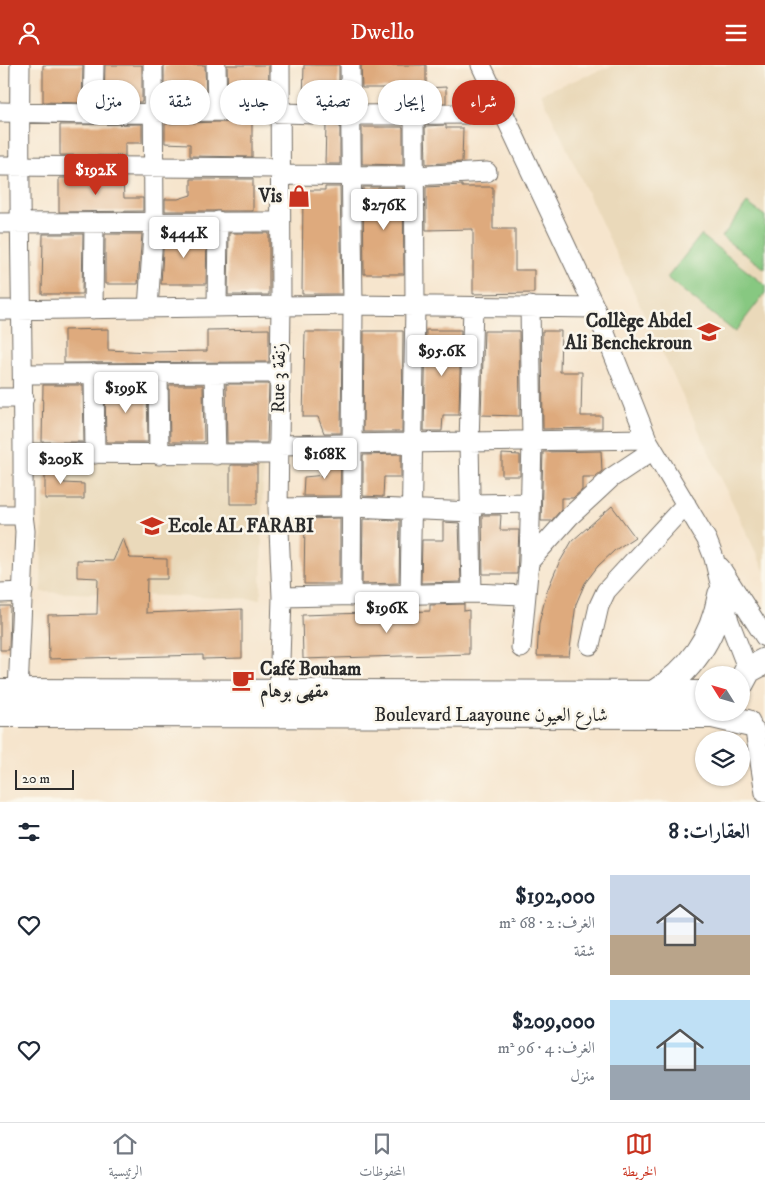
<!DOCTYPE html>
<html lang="ar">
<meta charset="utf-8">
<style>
body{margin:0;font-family:"IM FELL DW Pica",Amiri,serif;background:#f2f2f3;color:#1f2937;direction:rtl;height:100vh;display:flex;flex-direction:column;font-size:19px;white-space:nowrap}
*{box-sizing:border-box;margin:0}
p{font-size:16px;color:#747a83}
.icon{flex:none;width:28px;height:28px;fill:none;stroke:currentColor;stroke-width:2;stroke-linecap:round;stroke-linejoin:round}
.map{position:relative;height:737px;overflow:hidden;direction:ltr}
.drawer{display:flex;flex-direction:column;background:#fff;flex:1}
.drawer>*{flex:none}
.guide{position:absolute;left:15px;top:15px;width:500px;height:45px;direction:rtl;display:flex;gap:10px}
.needle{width:32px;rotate:307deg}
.buttons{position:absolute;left:695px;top:601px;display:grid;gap:10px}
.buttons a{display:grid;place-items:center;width:55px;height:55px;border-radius:50%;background:#fff;box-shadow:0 1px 4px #0004;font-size:25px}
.scale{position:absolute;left:15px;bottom:12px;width:59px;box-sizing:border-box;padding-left:5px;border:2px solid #2b2b2b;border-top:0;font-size:14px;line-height:18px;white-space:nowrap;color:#2b2b2b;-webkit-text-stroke:4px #fbf7ec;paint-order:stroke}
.price{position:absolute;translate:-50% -42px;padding:0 11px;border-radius:5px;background:#fff;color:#222;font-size:16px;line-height:32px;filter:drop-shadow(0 1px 2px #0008)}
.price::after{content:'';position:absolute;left:50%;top:30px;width:15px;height:11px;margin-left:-8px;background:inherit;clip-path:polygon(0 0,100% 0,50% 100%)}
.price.current{background:#c8321e;color:#fff}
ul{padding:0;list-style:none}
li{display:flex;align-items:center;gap:15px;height:125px;padding:0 15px}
li span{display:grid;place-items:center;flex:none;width:140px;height:100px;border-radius:0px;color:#555}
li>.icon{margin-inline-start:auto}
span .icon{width:60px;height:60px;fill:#fffc;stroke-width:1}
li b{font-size:21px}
h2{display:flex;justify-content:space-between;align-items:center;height:60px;padding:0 15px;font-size:21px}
.tag{padding:0 18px;border-radius:22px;background:#fff;box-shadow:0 1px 4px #0004;font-size:18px;line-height:45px}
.tag.current{background:#c8321e;color:#fff}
header{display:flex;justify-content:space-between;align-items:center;height:65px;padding:0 15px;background:#c8321e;color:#fff;font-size:22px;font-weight:600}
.menu{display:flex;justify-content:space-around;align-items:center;height:70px;border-top:1px solid #e0e1e3;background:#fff;font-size:14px;color:#747a83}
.menu a{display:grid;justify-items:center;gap:2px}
.menu .current{color:#c8321e}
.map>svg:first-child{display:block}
.built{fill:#ead9ba}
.green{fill:#87c881;stroke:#597a56}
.building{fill:#deaa7d}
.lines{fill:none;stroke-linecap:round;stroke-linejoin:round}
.street-casing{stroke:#726c64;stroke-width:21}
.secondary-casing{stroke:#726c64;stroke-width:28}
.street{stroke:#fff;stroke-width:19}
.secondary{stroke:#fff;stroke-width:26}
.labels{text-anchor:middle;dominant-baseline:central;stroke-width:5;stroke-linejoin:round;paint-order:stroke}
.poi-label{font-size:19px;font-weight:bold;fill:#2b2b2b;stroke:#fbf7ec;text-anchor:end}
.street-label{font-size:19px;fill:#2b2b2b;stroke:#fbf7ec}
</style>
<header><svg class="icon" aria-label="menu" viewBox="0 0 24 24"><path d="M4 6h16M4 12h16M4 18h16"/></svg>Dwello<svg class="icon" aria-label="person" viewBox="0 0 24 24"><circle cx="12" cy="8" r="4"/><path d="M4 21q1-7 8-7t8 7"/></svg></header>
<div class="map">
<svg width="765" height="737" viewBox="0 0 765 737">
<rect width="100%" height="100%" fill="#fbf7ec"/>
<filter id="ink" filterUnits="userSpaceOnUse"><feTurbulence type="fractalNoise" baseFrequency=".02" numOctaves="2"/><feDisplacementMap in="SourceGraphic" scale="10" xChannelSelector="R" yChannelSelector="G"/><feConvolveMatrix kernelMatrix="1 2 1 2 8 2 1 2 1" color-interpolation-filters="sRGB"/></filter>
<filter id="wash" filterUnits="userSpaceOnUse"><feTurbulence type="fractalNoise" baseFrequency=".0096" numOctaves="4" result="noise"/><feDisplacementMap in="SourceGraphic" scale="20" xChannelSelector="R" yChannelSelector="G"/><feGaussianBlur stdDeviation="1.12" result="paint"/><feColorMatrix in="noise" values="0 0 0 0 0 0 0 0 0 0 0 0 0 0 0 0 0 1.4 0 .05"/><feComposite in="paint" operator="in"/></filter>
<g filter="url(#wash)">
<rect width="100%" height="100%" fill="#f6e5cd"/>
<path class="built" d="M 615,0 L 765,0 L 765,507 L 541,28 Z
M 44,393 L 263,395 L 261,534 L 41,527 Z"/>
<path class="green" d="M 747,138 L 765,151 L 765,204 L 722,172 Z
M 701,170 L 765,220 L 765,228 L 735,267 L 667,213 Z"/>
<g id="blocks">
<path class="building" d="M 43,0 L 83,0 L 82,38 L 43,37 Z
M 105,0 L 142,0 L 142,37 L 104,37 Z
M 164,0 L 205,0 L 206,35 L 164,36 Z
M 227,0 L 269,0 L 268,36 L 228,35 Z
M 304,0 L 339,0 L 339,38 L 303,37 Z
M 361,0 L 426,0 L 426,23 L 446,22 L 446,38 L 405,38 L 405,23 L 362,23 Z
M 217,57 L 252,58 L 252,92 L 190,91 L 190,79 L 165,78 L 165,59 Z
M 142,59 L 142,78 L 125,78 L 125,91 L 60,90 L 60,60 Z
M 326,60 L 340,61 L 340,99 L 325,99 Z
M 446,60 L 446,63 L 463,63 L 462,97 L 426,99 L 425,61 Z
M 362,62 L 403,62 L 403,100 L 362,99 Z
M 59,113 L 123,113 L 124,133 L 143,133 L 143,146 L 59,147 Z
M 191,114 L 253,114 L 253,146 L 165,146 L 165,134 L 178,134 L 191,130 Z
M 462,120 L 462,122 L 493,122 L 493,164 L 515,164 L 515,205 L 534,205 L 534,228 L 473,229 L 473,164 L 426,165 L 426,122 Z
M 325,122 L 340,122 L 342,229 L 302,229 L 303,125 L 325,125 Z
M 363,122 L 403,122 L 404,209 L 364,209 Z
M 229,168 L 269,168 L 269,230 L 228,230 Z
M 43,169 L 83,169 L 82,229 L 42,229 Z
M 105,169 L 142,169 L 138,219 L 105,219 Z
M 164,169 L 207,169 L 206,219 L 161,219 Z
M 108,264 L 108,285 L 149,287 L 207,286 L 207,265 L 269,264 L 269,297 L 64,298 L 64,265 Z
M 426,265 L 461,265 L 459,350 L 443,350 L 442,366 L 424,366 Z
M 364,266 L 403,266 L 402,367 L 363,367 Z
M 484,266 L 519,266 L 520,351 L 481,350 Z
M 542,266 L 561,266 L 560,307 L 582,307 L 581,351 L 602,351 L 602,363 L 543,364 Z
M 305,267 L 342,267 L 341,368 L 324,368 L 318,352 L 303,352 Z
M 226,319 L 269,319 L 267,378 L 227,378 Z
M 43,320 L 83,320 L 84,377 L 42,377 Z
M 105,320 L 147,320 L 148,377 L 106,377 Z
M 169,320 L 203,320 L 204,377 L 170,377 Z
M 601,386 L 602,406 L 595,412 L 582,412 L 582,425 L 573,433 L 561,433 L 561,445 L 551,456 L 541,456 L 543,387 Z
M 401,389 L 401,412 L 384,412 L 383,432 L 363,431 L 363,390 Z
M 502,389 L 520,390 L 520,411 L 502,411 Z
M 326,390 L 341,390 L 340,431 L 303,431 L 304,412 L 325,410 Z
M 45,399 L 64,399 L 64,418 L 84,419 L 84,434 L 45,434 Z
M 230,400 L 257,400 L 257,439 L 230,439 Z
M 612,441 L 635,472 L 615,485 L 598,501 L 585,518 L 576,539 L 569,591 L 537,591 L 539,558 L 547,526 L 558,500 L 572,476 Z
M 482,450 L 501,450 L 500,465 L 519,465 L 517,509 L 483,509 Z
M 340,453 L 340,519 L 304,519 L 305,454 Z
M 363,454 L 400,455 L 399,518 L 362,519 Z
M 443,457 L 459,458 L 461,517 L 421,518 L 422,475 L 443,475 Z
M 123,473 L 130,493 L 167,494 L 167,514 L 147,514 L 146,548 L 242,544 L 242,593 L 203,594 L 203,590 L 49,594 L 48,550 L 97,549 L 98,513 L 77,512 L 77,495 L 113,496 Z
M 464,539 L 464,546 L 469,545 L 469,589 L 303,594 L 302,550 L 430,546 L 430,540 Z
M 0,541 L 10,541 L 9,585 L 0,585 Z"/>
</g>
</g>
<g filter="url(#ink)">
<use href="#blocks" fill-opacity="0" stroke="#726c64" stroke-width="1"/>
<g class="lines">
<defs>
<path id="street" d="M 216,0 L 217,46
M 350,0 L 353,240 L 351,531
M 481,0 L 595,243 L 647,374 L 707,475 L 714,493 L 729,556 L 748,605
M 0,47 L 93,49 L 217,46 L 351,50 L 466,49
M 93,49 L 94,0
M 0,101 L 280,103
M 280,110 L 414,111 L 487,107
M 0,158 L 280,157
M 217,242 L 218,156
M 148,243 L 154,157 L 153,0
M 93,244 L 94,157
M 0,245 L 353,240 L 595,243
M 94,308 L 95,389
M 158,308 L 159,390
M 24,309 L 279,308
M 214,309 L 216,390
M 0,333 L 24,333
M 278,380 L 647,374
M 24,388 L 279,389
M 471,439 L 530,438
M 278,443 L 352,442 L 472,447
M 0,450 L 23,450
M 529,497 L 532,376 L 530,241
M 720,502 L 765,572
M 0,528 L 23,527
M 472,528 L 469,378 L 473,242
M 410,530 L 415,241 L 414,50
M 282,532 L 472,528 L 525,530
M 590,580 L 599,541 L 606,526 L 686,439
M 521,583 L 529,497 L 570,451 L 594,429 L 611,413 L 653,385
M 18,627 L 25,466 L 23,450 C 24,300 18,150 20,0
M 279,627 L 282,532 L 278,443 L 281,241 L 280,0
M 755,666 L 765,728"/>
<path id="secondary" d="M 741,618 L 748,605 L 765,596
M 0,627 L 704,629
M 652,630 C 691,606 713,574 721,530
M 0,649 L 713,650 L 747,658"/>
</defs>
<use href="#street" class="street-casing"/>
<use href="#secondary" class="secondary-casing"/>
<use href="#street" class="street"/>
<use href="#secondary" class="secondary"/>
</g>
</g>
<defs>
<symbol id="shop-bare" viewBox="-9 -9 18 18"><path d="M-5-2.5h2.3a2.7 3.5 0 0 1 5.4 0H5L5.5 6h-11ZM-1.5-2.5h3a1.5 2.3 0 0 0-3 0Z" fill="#c8321e" stroke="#fbf7ec" stroke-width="2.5" paint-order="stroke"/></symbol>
<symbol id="school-bare" viewBox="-9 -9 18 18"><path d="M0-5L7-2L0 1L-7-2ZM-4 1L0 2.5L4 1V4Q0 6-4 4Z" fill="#c8321e" stroke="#fbf7ec" stroke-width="2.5" paint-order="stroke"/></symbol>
<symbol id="cafe-bare" viewBox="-9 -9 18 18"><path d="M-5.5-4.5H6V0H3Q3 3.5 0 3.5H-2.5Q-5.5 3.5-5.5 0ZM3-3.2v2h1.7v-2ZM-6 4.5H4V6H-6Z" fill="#c8321e" stroke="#fbf7ec" stroke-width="2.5" paint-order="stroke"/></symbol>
</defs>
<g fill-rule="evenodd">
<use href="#shop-bare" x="283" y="115" width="32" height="32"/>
<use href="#school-bare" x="693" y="251" width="32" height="32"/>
<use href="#school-bare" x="136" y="445" width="32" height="32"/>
<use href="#cafe-bare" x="227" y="599" width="32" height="32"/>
</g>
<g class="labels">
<g class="poi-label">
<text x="282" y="131">Vis</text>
<text x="692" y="256">Collège Abdel<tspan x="692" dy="22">Ali Benchekroun</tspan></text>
<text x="168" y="461" text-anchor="start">Ecole AL FARABI</text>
<text x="260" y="604" text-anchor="start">Café Bouham<tspan x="260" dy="22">مقهى بوهام</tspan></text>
</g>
<g class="street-label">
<text transform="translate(279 313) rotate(-89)">Rue 3 زنقة</text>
<text x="491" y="650">Boulevard Laayoune شارع العيون</text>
</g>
</g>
</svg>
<div class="buttons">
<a><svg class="needle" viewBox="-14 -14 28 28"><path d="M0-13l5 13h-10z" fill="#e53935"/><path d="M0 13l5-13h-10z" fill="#747a83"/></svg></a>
<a><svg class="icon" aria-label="layers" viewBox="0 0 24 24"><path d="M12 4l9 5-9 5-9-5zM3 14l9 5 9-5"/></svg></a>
</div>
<div class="scale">20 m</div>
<b class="price current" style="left:96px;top:131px">$192K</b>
<b class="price" style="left:384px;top:166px">$276K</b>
<b class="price" style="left:184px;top:194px">$444K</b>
<b class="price" style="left:442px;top:312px">$95.6K</b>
<b class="price" style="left:126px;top:349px">$199K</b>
<b class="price" style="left:325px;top:415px">$168K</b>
<b class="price" style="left:61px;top:420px">$209K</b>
<b class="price" style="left:387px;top:569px">$196K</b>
<div class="guide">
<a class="tag current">شراء</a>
<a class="tag">إيجار</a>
<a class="tag">تصفية</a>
<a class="tag">جديد</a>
<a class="tag">شقة</a>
<a class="tag">منزل</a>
</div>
</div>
<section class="drawer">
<h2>العقارات: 8<svg class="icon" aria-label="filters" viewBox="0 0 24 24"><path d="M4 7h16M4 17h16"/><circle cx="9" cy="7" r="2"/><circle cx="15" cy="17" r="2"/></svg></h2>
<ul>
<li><span style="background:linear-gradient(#c9d6e8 60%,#b9a48a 0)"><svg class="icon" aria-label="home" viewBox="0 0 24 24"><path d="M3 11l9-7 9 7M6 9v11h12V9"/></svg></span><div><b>$192,000</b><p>الغرف: 2 · 68 m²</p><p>شقة</p></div><svg class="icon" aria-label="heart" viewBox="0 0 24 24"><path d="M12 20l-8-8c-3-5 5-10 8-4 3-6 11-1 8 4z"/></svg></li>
<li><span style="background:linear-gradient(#bfe0f5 65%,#9aa5b1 0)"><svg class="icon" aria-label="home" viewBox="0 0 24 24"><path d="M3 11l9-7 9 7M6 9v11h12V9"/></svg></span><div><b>$209,000</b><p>الغرف: 4 · 96 m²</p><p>منزل</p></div><svg class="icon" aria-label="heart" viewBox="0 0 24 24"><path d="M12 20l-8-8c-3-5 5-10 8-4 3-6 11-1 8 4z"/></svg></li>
</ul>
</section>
<nav class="menu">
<a class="current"><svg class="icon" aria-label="map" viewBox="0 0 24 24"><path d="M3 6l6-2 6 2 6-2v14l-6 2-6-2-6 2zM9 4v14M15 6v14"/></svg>الخريطة</a>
<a><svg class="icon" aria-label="saved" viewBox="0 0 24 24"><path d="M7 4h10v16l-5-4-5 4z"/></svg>المحفوظات</a>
<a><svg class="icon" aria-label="home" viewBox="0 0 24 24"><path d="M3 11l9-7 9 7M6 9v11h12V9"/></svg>الرئيسية</a>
</nav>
